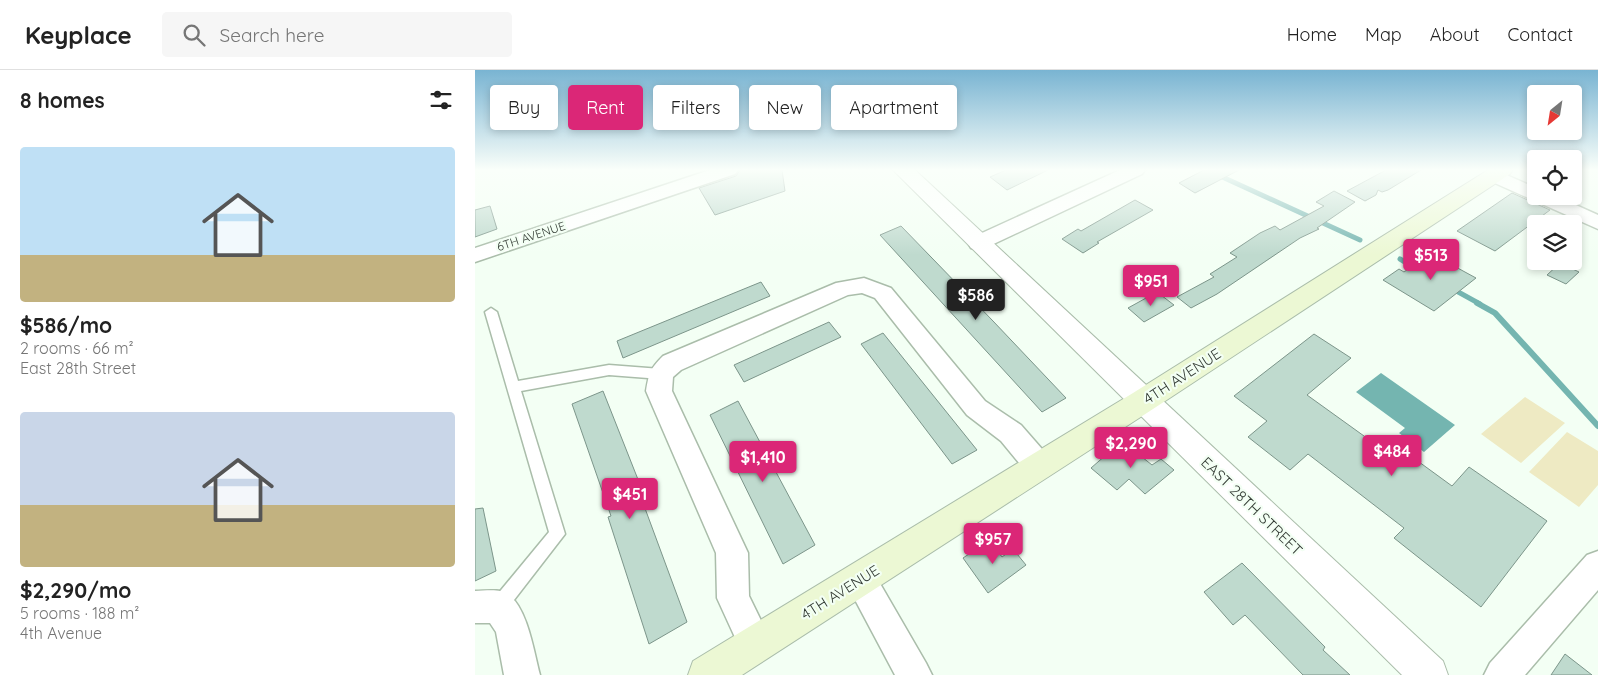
<!DOCTYPE html>
<meta charset="utf-8">
<style>
body{margin:0;font-family:Quicksand,sans-serif;background:#f6f6f6;color:#222;height:100vh;display:flex;flex-direction:column;font-size:19px;white-space:nowrap}
*{box-sizing:border-box;margin:0}
p{font-size:16px;color:#767676}
.icon{flex:none;width:28px;height:28px;fill:none;stroke:currentColor;stroke-width:2;stroke-linecap:round;stroke-linejoin:round}
.map{position:relative;flex:1;overflow:hidden}
.drawer{display:flex;flex-direction:column;background:#fff;width:475px}
.drawer>*{flex:none}
.banner{position:absolute;left:15px;top:15px;width:475px;height:45px;display:flex;gap:10px}
.needle{width:32px;rotate:210deg}
.buttons{position:absolute;left:1052px;top:15px;display:grid;gap:10px}
.buttons a{display:grid;place-items:center;width:55px;height:55px;border-radius:5px;background:#fff;box-shadow:0 2px 8px #0003;font-size:25px}
.price{position:absolute;translate:-50% -42px;padding:0 11px;border-radius:5px;background:#db2777;color:#fff;font-size:16px;line-height:32px;filter:drop-shadow(0 1px 2px #0008)}
.price::after{content:'';position:absolute;left:50%;top:30px;width:15px;height:11px;margin-left:-8px;background:inherit;clip-path:polygon(0 0,100% 0,50% 100%)}
.price.current{background:#222;color:#fff}
ul{padding:0;list-style:none}
li{display:grid;align-content:center;gap:10px;height:265px;padding:0 20px}
li span{display:grid;place-items:center;height:155px;border-radius:5px;color:#555}
li>.icon{margin-inline-start:auto}
span .icon{width:90px;height:90px;fill:#fffc;stroke-width:1}
li b{font-size:21px}
h2{display:flex;justify-content:space-between;align-items:center;height:60px;padding:0 20px;font-size:21px}
.chip{padding:0 18px;border-radius:5px;background:#fff;box-shadow:0 2px 8px #0003;font-size:18px;line-height:45px}
.chip.current{background:#db2777;color:#fff}
header{display:flex;align-items:center;gap:30px;box-sizing:border-box;height:70px;padding:0 25px;background:#fff;border-bottom:1px solid #e0e0e0}
header strong{font-size:24px}
nav{display:flex;gap:28px;margin-inline-start:auto;font-size:18px}
.search{width:350px;height:45px;background:#f6f6f6;display:flex;align-items:center;gap:12px;box-sizing:border-box;padding:0 18px;border-radius:5px;color:#767676;font-size:19px}
main{display:flex;flex:1;min-height:0}
.map>svg:first-child{display:block}
.green{fill:#eeeac3}
.water{fill:#74b5b0}
.lines{fill:none;stroke-linecap:round;stroke-linejoin:round}
.stream-far1{stroke:#74b5b0;stroke-width:5}
.stream{stroke:#74b5b0;stroke-width:6}
.building{fill:#bfdace;stroke:#7c958a}
.service-casing{stroke:#aabdaa;stroke-width:3}
.minor-casing{stroke:#aabdaa;stroke-width:3}
.tertiary-casing{stroke:#aabdaa;stroke-width:2}
.secondary-casing{stroke:#aabdaa;stroke-width:2}
.service{fill:#fff;fill-rule:evenodd}
.minor{fill:#fff;fill-rule:evenodd}
.tertiary{fill:#fff;fill-rule:evenodd}
.secondary{fill:#ecf8d4;fill-rule:evenodd}
.labels{text-anchor:middle;dominant-baseline:central;stroke-width:4.5;stroke-linejoin:round;paint-order:stroke}
.far-street-label{font-size:12px;fill:#323a33;stroke:#f3fff4}
.street-label{font-size:15px;fill:#323a33;stroke:#f3fff4}
</style>
<header>
<strong>Keyplace</strong>
<div class="search"><svg class="icon" aria-label="search" viewBox="0 0 24 24"><circle cx="10" cy="10" r="6"/><path d="M15 15l6 6"/></svg>Search here</div>
<nav><a>Home</a><a>Map</a><a>About</a><a>Contact</a></nav>
</header>
<main>
<section class="drawer">
<h2>8 homes<svg class="icon" aria-label="filters" viewBox="0 0 24 24"><path d="M4 7h16M4 17h16"/><circle cx="9" cy="7" r="2"/><circle cx="15" cy="17" r="2"/></svg></h2>
<ul>
<li><span style="background:linear-gradient(#bfe0f5 70%,#c2b280 0)"><svg class="icon" aria-label="home" viewBox="0 0 24 24"><path d="M3 11l9-7 9 7M6 9v11h12V9"/></svg></span><div><b>$586/mo</b><p>2 rooms · 66 m²</p><p>East 28th Street</p></div></li>
<li><span style="background:linear-gradient(#c9d6e8 60%,#c2b280 0)"><svg class="icon" aria-label="home" viewBox="0 0 24 24"><path d="M3 11l9-7 9 7M6 9v11h12V9"/></svg></span><div><b>$2,290/mo</b><p>5 rooms · 188 m²</p><p>4th Avenue</p></div></li>
</ul>
</section>
<div class="map">
<svg width="1123" height="605" viewBox="0 0 1123 605">
<rect width="100%" height="100%" fill="#f3fff4"/>
<path class="green" d="M 1050,327 L 1090,353 L 1046,393 L 1006,364 Z
M 1092,362 L 1123,381 L 1123,415 L 1104,437 L 1054,402 Z"/>
<path class="water" d="M 906,303 L 980,355 L 949,382 L 924,363 L 930,358 L 881,322 Z"/>
<g class="lines">
<path class="stream-far1" d="M 743,105 L 885,170
M 925,189 L 943,200
M 976,218 L 1005,234"/>
<path class="stream" d="M 1002,233 L 1020,243 L 1123,356"/>
</g>
<path class="building" d="M 265,100 L 307,100 L 310,121 L 240,145 L 224,118 L 261,106 Z
M 531,100 L 573,100 L 532,120 L 515,107 Z
M 729,100 L 764,100 L 720,123 L 704,113 Z
M 911,100 L 946,100 L 913,120 L 907,122 L 903,120 L 901,125 L 890,131 L 872,121 Z
M 859,121 L 880,132 L 842,158 L 844,159 L 825,168 L 742,224 L 716,238 L 702,227 L 739,207 L 735,204 L 762,187 L 755,183 L 785,163 L 800,156 L 805,160 L 849,136 L 841,132 Z
M 1037,123 L 1075,140 L 1020,181 L 982,161 Z
M 660,130 L 678,140 L 622,172 L 624,173 L 608,183 L 587,169 L 603,159 L 606,161 Z
M 15,136 L 22,159 L 0,167 L 0,140 Z
M 426,156 L 518,251 L 591,328 L 567,342 L 405,165 Z
M 955,183 L 1001,208 L 959,241 L 908,210 L 924,199 L 929,202 Z
M 1085,193 L 1104,202 L 1091,214 L 1072,205 Z
M 286,212 L 295,226 L 148,288 L 142,271 Z
M 682,222 L 699,235 L 669,252 L 653,238 Z
M 354,252 L 366,267 L 269,312 L 259,295 Z
M 408,263 L 502,380 L 477,394 L 386,274 Z
M 839,264 L 876,288 L 832,325 L 921,389 L 929,381 L 977,416 L 994,397 L 1072,451 L 1006,537 L 919,468 L 929,458 L 833,384 L 815,400 L 773,367 L 792,351 L 759,326 Z
M 128,321 L 164,412 L 161,414 L 212,552 L 174,574 L 133,447 L 136,446 L 97,334 Z
M 263,331 L 340,475 L 308,494 L 235,345 Z
M 647,371 L 677,395 L 686,389 L 699,400 L 670,424 L 654,409 L 642,420 L 616,398 Z
M 8,438 L 21,501 L 0,511 L 0,439 Z
M 515,470 L 527,487 L 538,479 L 551,495 L 513,523 L 488,488 Z
M 767,493 L 850,577 L 848,580 L 875,605 L 828,605 L 770,545 L 758,555 L 729,522 Z
M 1090,584 L 1117,605 L 1076,605 Z"/>
<g class="lines">
<defs>
<path id="service" d="M 16,238 L 22,242 L 43,311 L 134,295 L 186,299 L 190,301 L 192,304 L 190,307 L 186,309 L 134,305 L 46,321 L 90,464 L 29,543 L 23,545 L 17,543 L 15,537 L 17,531 L 74,462 L 10,242 Z"/>
<path id="minor" d="M 235,100 L 263,100 L 260,104 L 0,192 L 0,178 Z
M 645,100 L 670,100 L 667,104 L 510,178 L 503,180 L 496,178 L 493,173 L 496,168 Z
M 1020,100 L 1061,118 L 1061,126 L 1081,126 L 1123,145 L 1123,159 L 1013,110 L 1011,106 L 1013,102 Z
M 389,208 L 416,218 L 510,331 L 546,355 L 574,387 L 578,396 L 574,405 L 564,408 L 554,405 L 526,371 L 492,345 L 400,228 L 387,223 L 373,225 L 206,300 L 198,307 L 197,321 L 273,483 L 274,526 L 298,575 L 293,587 L 281,592 L 269,587 L 242,528 L 241,483 L 171,321 C 174,303 175,299 188,286 L 361,213 Z
M 1123,481 L 1123,520 L 1050,605 L 1009,605 L 1015,593 L 1112,485 Z
M 385,493 L 396,498 L 451,593 L 457,605 L 420,605 L 369,509 L 374,498 Z
M 0,521 C 11,521 25,518 34,525 C 53,540 59,583 65,605 L 29,605 L 21,562 L 15,553 L 0,553 Z"/>
<path id="tertiary" d="M 418,100 L 440,100 L 968,591 L 973,605 L 927,605 Z"/>
<path id="secondary" d="M 1013,100 L 1038,100 L 1035,104 L 678,339 L 267,605 L 213,605 L 218,591 L 658,323 Z"/>
</defs>
<use href="#service" class="service-casing"/>
<use href="#minor" class="minor-casing"/>
<use href="#tertiary" class="tertiary-casing"/>
<use href="#secondary" class="secondary-casing"/>
<use href="#service" class="service"/>
<use href="#minor" class="minor"/>
<use href="#tertiary" class="tertiary"/>
<use href="#secondary" class="secondary"/>
</g>
<linearGradient id="sky" x2="0" y2="1"><stop stop-color="#79b4d2"/><stop offset="0.54" stop-color="#fafffa"/><stop offset="1" stop-color="#fafffa" stop-opacity="0"/></linearGradient>
<rect width="1123" height="185" fill="url(#sky)"/>
<g class="labels">
<g class="far-street-label">
<text transform="translate(56 166) rotate(-18)">6TH AVENUE</text>
</g>
<g class="street-label">
<text transform="translate(707 306) rotate(-33)">4TH AVENUE</text>
<text transform="translate(777 436) rotate(44)">EAST 28TH STREET</text>
<text transform="translate(365 522) rotate(-32)">4TH AVENUE</text>
</g>
</g>
</svg>
<div class="buttons">
<a><svg class="needle" viewBox="-14 -14 28 28"><path d="M0-13l5 13h-10z" fill="#e53935"/><path d="M0 13l5-13h-10z" fill="#767676"/></svg></a>
<a><svg class="icon" aria-label="locate" viewBox="0 0 24 24"><circle cx="12" cy="12" r="6"/><path d="M12 2v4M12 18v4M2 12h4M18 12h4"/></svg></a>
<a><svg class="icon" aria-label="layers" viewBox="0 0 24 24"><path d="M12 4l9 5-9 5-9-5zM3 14l9 5 9-5"/></svg></a>
</div>
<b class="price" style="left:956px;top:211px">$513</b>
<b class="price" style="left:676px;top:237px">$951</b>
<b class="price current" style="left:501px;top:251px">$586</b>
<b class="price" style="left:656px;top:399px">$2,290</b>
<b class="price" style="left:917px;top:407px">$484</b>
<b class="price" style="left:288px;top:413px">$1,410</b>
<b class="price" style="left:155px;top:450px">$451</b>
<b class="price" style="left:518px;top:495px">$957</b>
<div class="banner">
<a class="chip">Buy</a>
<a class="chip current">Rent</a>
<a class="chip">Filters</a>
<a class="chip">New</a>
<a class="chip">Apartment</a>
</div>
</div>
</main>
